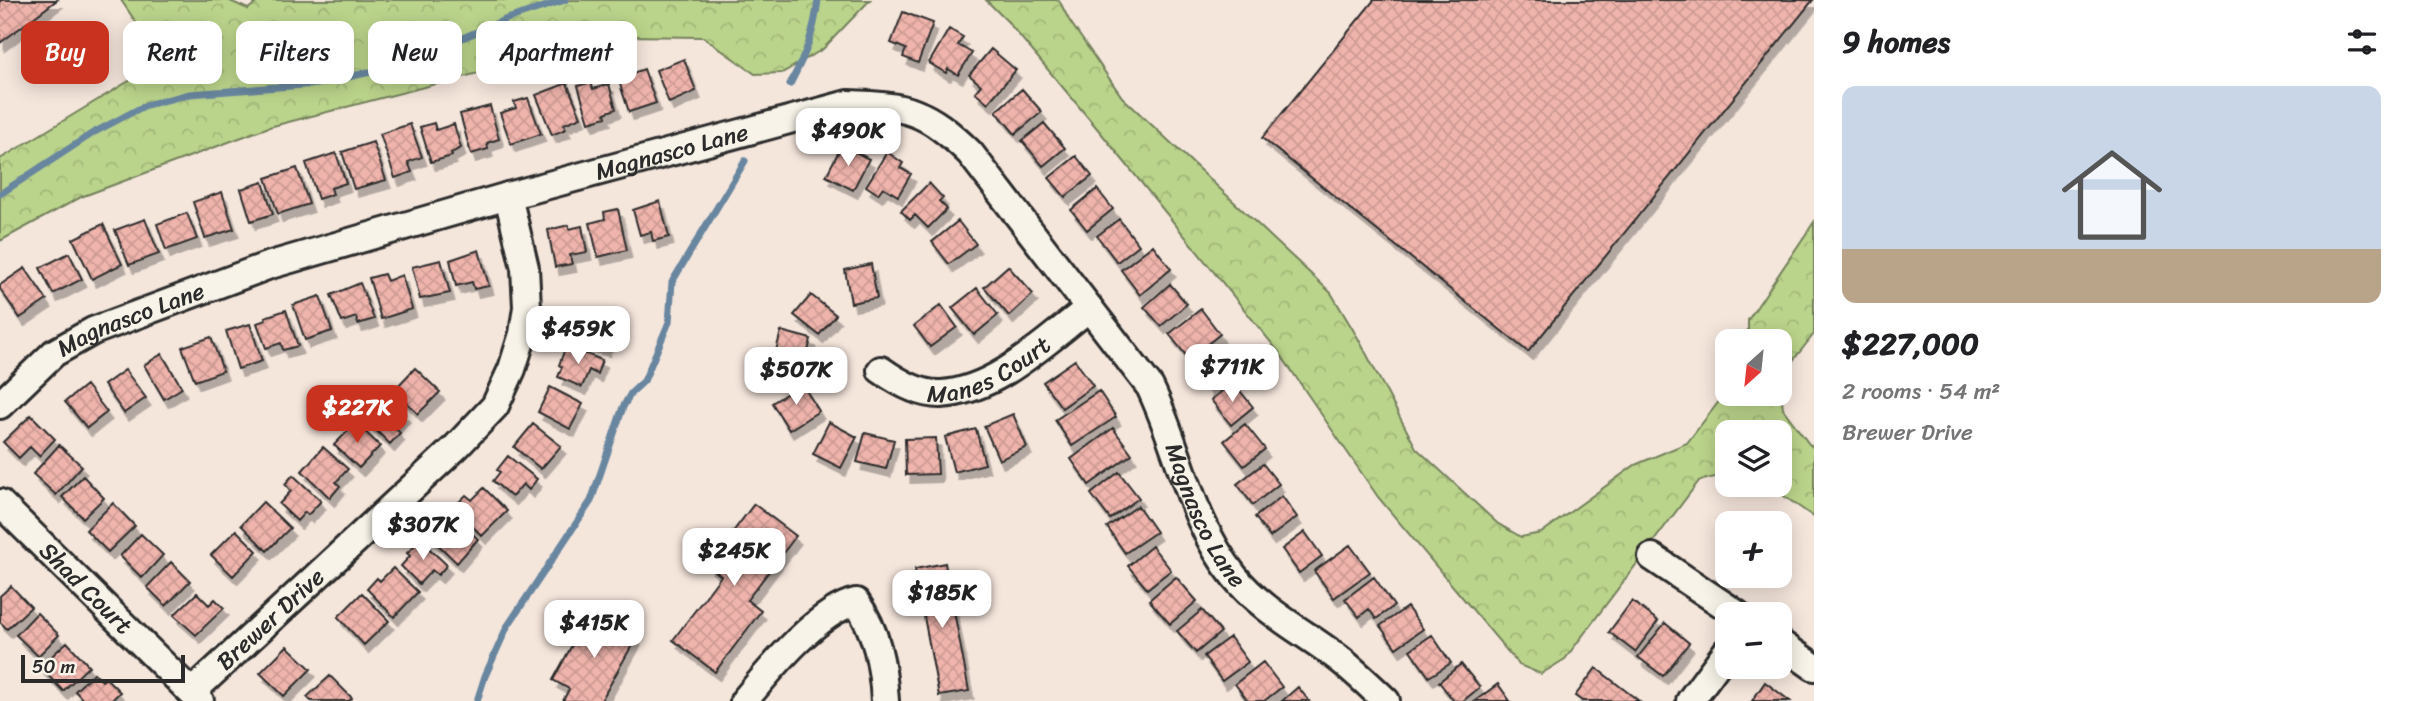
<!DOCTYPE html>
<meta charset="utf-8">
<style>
body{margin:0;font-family:Sriracha,sans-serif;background:#f2f2f2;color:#202124;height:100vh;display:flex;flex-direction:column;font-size:26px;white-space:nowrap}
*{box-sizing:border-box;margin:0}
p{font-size:23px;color:#757577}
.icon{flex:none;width:38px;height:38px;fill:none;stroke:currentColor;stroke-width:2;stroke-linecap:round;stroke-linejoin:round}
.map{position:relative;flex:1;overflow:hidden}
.details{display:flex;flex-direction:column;background:#fff;width:595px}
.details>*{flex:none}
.hud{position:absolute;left:21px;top:21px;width:665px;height:63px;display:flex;gap:14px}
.needle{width:46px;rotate:207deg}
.fabs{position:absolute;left:1715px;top:329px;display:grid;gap:14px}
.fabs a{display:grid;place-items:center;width:77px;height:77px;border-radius:14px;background:#fff;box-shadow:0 4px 18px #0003;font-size:35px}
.scale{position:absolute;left:21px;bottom:18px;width:164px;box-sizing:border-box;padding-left:7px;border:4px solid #2b2b2b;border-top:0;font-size:19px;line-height:24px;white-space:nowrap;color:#2b2b2b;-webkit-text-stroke:5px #f7f3e8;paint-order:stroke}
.price{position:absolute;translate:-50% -60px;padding:0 16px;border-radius:14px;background:#fff;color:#222;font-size:23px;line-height:46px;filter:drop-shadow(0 2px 4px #0008)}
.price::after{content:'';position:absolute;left:50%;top:42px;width:21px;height:16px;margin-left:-10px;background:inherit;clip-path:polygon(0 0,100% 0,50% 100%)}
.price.active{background:#c8321e;color:#fff}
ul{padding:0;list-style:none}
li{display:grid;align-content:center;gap:14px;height:371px;padding:0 28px}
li+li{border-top:2px solid #e0e0e0}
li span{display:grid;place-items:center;height:217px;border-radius:14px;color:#555}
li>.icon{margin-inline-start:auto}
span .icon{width:126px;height:126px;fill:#fffc;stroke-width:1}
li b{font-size:30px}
h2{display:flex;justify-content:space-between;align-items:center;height:84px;padding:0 28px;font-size:30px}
.tag{padding:0 24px;border-radius:14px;background:#fff;box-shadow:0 4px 18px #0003;font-size:24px;line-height:63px}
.tag.active{background:#c8321e;color:#fff}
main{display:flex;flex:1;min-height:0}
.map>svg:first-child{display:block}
.forest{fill:url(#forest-crowns);stroke:#73805b;stroke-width:2}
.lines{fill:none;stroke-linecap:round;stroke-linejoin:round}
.stream{stroke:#68869f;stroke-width:7}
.building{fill:url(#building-cross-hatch);stroke:#2b2b2b;stroke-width:2;filter:url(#shadow)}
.minor-casing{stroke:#2b2b2b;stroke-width:32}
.minor{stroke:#f7f3e8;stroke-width:26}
.labels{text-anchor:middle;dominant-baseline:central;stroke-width:5;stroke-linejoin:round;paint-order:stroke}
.street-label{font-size:24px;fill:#2b2b2b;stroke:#f7f3e8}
</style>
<main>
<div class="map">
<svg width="1814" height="701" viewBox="0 0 1814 701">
<defs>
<pattern id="forest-crowns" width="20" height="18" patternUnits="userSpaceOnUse" patternTransform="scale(1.75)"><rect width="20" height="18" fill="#bbd48b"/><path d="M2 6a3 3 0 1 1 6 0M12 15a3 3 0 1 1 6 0" fill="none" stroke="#a1b678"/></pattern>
<pattern id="building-cross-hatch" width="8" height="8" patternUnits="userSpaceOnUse" patternTransform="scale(1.75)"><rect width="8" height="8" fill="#efb4ac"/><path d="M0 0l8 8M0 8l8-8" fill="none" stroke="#cd9b94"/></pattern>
<filter id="shadow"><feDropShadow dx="4.5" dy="8" stdDeviation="0" flood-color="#0004"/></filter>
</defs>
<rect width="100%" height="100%" fill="#f5e6dc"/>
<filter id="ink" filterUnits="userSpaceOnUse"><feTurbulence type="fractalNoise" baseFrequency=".0143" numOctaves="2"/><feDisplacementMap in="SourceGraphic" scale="14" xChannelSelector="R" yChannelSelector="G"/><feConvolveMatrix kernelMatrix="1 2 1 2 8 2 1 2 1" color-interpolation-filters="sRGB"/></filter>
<g filter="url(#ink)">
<path class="forest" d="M 121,0 L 228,0 L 248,9 L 260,0 L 870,0 L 823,49 L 782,73 L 755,74 L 703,37 L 622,36 L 269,127 L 81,197 L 0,241 L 0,159 L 162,61 Z
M 986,0 L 1059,0 L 1069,20 L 1122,97 L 1331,293 L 1358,338 L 1416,448 L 1497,523 L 1521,537 L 1541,533 L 1635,465 L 1687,443 L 1727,391 L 1727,394 L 1780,394 L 1780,341 L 1748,341 L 1748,320 L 1814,222 L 1814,334 L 1780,377 L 1783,409 L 1809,444 L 1814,448 L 1814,517 L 1768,485 L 1780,485 L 1780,432 L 1727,432 L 1727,474 L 1699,481 L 1565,659 L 1541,674 L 1519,665 L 1378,497 L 1278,351 L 1101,133 L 1008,22 Z"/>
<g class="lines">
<path class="stream" d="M 790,84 C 806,54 814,33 818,0
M 0,194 L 93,133 L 146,105 L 190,94 L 317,84 L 397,66 L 507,19 L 565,0
M 477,701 L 485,676 L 507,627 L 591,501 L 623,407 L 631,393 L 644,381 L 669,322 L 672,282 L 745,161"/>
</g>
<path class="building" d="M 0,0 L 57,0 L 0,43 Z
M 1374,0 L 1813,0 L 1528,352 L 1262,138 Z
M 903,12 L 933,23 L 918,63 L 903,57 L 906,49 L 891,43 Z
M 949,29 L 963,37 L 958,45 L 972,53 L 958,75 L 948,69 L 946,73 L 929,63 Z
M 991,49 L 1016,70 L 988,103 L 975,92 L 981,85 L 969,75 Z
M 684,59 L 696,91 L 669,103 L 656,70 Z
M 644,69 L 656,103 L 629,112 L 618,78 Z
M 591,82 L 593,89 L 609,84 L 616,109 L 605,113 L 606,117 L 589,122 L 578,86 Z
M 567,83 L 581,117 L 564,124 L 566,129 L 552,135 L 536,95 Z
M 1022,89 L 1042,112 L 1015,134 L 996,111 Z
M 528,98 L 541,134 L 511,144 L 500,113 L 516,108 L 514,102 Z
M 490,106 L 499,139 L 487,143 L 488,149 L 471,154 L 460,114 Z
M 434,123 L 436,130 L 454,124 L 461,148 L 451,153 L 452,156 L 431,162 L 420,127 Z
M 1044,123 L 1065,148 L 1043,166 L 1022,141 Z
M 410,124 L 422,157 L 408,162 L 412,172 L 395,178 L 380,134 Z
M 373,142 L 386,180 L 354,189 L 342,152 Z
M 842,145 L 869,159 L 853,190 L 826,176 Z
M 887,152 L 903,163 L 900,168 L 911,174 L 898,196 L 883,187 L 878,194 L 866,186 Z
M 336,153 L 346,183 L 331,188 L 333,194 L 318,199 L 306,163 Z
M 1076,156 L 1092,176 L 1065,197 L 1049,178 Z
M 297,168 L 309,204 L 278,214 L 266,178 Z
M 263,182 L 273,214 L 251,221 L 241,189 Z
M 929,183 L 943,198 L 939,201 L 947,209 L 928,228 L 915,215 L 910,220 L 901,211 Z
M 1097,189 L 1113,209 L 1087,230 L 1071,210 Z
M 222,192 L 234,229 L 205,238 L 193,202 Z
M 660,201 L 669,237 L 653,241 L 651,232 L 640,235 L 633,210 Z
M 618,209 L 627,250 L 598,257 L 590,223 L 605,219 L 604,212 Z
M 187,213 L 197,239 L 166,250 L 157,224 Z
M 145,219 L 159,254 L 129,265 L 115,230 Z
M 1119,219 L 1139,245 L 1117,262 L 1097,236 Z
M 958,221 L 976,244 L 949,264 L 932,242 Z
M 103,224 L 122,264 L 92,279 L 73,239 Z
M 569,225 L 569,229 L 582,226 L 587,252 L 570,255 L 572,264 L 555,267 L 548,230 Z
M 1153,245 L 1171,269 L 1140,295 L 1121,270 Z
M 479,250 L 489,286 L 474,289 L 472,282 L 456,286 L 450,260 Z
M 69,253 L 82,279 L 53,294 L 40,268 Z
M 441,260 L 450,293 L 420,299 L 412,267 Z
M 871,264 L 877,298 L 851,303 L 845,270 Z
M 1008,266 L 1033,294 L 1009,316 L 984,287 Z
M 25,268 L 47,300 L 20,318 L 0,289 L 0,285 Z
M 384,274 L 387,281 L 402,275 L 412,309 L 381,319 L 369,278 Z
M 360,283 L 374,319 L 358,324 L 356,317 L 342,322 L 331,295 Z
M 1170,284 L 1187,304 L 1161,326 L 1144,307 Z
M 977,288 L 998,315 L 974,335 L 952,308 Z
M 811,295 L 836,315 L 819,335 L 794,315 Z
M 320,296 L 332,331 L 305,340 L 293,305 Z
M 941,305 L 957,327 L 930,347 L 914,326 Z
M 580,309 L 614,320 L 605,348 L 563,337 L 568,323 L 575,325 Z
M 1201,309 L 1220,334 L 1189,359 L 1169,334 Z
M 286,310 L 298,346 L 283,350 L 281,343 L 266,348 L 257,323 L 266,320 L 265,317 Z
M 250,324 L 262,361 L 238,369 L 226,331 Z
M 781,331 L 811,339 L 802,375 L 772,367 Z
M 211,337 L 223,371 L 195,381 L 182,347 Z
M 566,346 L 602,360 L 597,374 L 589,370 L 582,387 L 558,377 L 562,367 L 559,365 Z
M 1215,349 L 1233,372 L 1210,390 L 1192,366 Z
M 162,354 L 182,388 L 164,399 L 144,365 Z
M 1075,360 L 1093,386 L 1062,408 L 1043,382 Z
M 415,368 L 440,392 L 418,414 L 394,390 Z
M 125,370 L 146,398 L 124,413 L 104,385 Z
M 1233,382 L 1253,407 L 1231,425 L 1211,400 Z
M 802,384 L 819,411 L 789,430 L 772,403 Z
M 86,385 L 107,412 L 87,428 L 65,402 Z
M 550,387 L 583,404 L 570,429 L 538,412 Z
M 380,391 L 405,414 L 394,427 L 400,433 L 390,444 L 359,414 Z
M 1099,391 L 1116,417 L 1072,446 L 1055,420 Z
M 1013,414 L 1027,447 L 999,460 L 984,426 Z
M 31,415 L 55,439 L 39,456 L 30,447 L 19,458 L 3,442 Z
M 829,422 L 857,437 L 841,468 L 813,454 Z
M 356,423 L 380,446 L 359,468 L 334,445 Z
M 533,424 L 561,446 L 541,469 L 514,447 Z
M 1245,424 L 1265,449 L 1244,466 L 1224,441 Z
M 1113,428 L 1132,454 L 1089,485 L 1071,459 Z
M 976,429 L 985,464 L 954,472 L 945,437 Z
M 865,433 L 894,440 L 886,469 L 857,462 Z
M 936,438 L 938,474 L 906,475 L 905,439 Z
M 59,445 L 82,466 L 56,495 L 33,474 Z
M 323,447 L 348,469 L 336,482 L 340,486 L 330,498 L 302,471 Z
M 508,456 L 537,479 L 529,490 L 523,484 L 512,497 L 493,481 L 500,472 L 497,470 Z
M 1263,464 L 1279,484 L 1253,505 L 1237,484 Z
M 1119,472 L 1139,498 L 1110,519 L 1091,494 Z
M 293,475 L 321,501 L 308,515 L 305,512 L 297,521 L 279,504 L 291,491 L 285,484 Z
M 83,476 L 104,498 L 83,518 L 62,497 Z
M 484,488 L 507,511 L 482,536 L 454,507 L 466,495 L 472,500 Z
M 1282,496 L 1297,517 L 1270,537 L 1255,517 Z
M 263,502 L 290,528 L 267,551 L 241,525 Z
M 113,503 L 135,526 L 108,552 L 86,530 Z
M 754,504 L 796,536 L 747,600 L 761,611 L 715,672 L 673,640 L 721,576 L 708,565 Z
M 1138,506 L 1156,532 L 1125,553 L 1107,527 Z
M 453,515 L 478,539 L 457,563 L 425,532 L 436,521 L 442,527 Z
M 236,530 L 257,551 L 233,576 L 211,555 Z
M 1305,532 L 1322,556 L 1299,573 L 1282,549 Z
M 141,534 L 163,555 L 142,578 L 120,556 Z
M 420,540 L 447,565 L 438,575 L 432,570 L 419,584 L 401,566 L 410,556 L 407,553 Z
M 1350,545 L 1370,572 L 1334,598 L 1314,571 Z
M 1152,546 L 1171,570 L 1147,589 L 1128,566 Z
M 171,562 L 190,581 L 166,606 L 147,587 Z
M 945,563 L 969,691 L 939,696 L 915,569 Z
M 393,568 L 418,592 L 394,617 L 367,589 L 377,578 L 380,581 Z
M 1176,577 L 1197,601 L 1170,624 L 1149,600 Z
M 1374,577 L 1394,606 L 1376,619 L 1369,609 L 1359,617 L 1345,599 Z
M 11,586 L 31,607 L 7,629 L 0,622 L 0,596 Z
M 197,593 L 209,605 L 215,599 L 224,608 L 196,635 L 174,615 Z
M 362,593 L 389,621 L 364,645 L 338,617 Z
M 1632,601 L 1658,621 L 1635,652 L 1609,632 Z
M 1407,607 L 1423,629 L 1396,648 L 1380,626 Z
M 1202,610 L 1221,632 L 1196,653 L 1177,631 Z
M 590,612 L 636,638 L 601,701 L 563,701 L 569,689 L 553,680 Z
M 37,613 L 59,635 L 38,656 L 16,635 Z
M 1665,623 L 1689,643 L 1663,676 L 1638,657 Z
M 1432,635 L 1451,663 L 1429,677 L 1410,650 Z
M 1230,637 L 1248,662 L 1222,681 L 1204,656 Z
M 67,642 L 89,666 L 63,691 L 40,667 Z
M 287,646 L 311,669 L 284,696 L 260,673 Z
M 1263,662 L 1282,687 L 1264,701 L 1248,701 L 1235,684 Z
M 1461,664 L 1480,687 L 1463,701 L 1454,701 L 1439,682 Z
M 1596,668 L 1639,701 L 1582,701 L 1575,696 Z
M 94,673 L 102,681 L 106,678 L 120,692 L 111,701 L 84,701 L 75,691 Z
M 330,676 L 352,698 L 349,701 L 311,701 L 307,697 Z
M 1765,682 L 1790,701 L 1752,701 Z
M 1498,684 L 1510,701 L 1475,701 Z
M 1298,687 L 1309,701 L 1282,701 Z"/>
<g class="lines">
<defs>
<g id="minor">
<path id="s1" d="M 881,370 C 898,382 920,395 941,394 C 996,391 1047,340 1089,308"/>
<path id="s2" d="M 0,405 L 54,353 L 93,331 L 267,266 L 508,196 L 848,104 C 908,106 926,110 970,153 L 1150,387 C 1180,449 1190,521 1234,576 C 1261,610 1304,632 1338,658 C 1355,671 1370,686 1386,701"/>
<path id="s3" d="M 0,503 L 200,701"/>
<path d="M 1652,557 L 1737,614"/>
<path d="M 1780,643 L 1814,667"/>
<path id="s4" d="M 192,692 L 457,446 L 495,406 L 512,369 L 523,334 L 527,307 L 525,268 L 508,196"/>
<path d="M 744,701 C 768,672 818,610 856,602 C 877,631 883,666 885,701"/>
<path d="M 1690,701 L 1727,651"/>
</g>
</defs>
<use href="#minor" class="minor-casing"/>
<use href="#minor" class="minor"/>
</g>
</g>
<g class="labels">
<g class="street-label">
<text stroke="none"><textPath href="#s2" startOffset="726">Magnasco Lane</textPath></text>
<text stroke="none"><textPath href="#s2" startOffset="159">Magnasco Lane</textPath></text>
<text stroke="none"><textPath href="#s1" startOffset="119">Manes Court</textPath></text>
<text stroke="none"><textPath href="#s2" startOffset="1480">Magnasco Lane</textPath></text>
<text stroke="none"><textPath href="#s3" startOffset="121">Shad Court</textPath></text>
<text stroke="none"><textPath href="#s4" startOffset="107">Brewer Drive</textPath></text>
</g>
</g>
</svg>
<div class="fabs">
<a><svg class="needle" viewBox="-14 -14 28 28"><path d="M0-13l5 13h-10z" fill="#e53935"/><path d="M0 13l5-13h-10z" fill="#757577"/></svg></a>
<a><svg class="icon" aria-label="layers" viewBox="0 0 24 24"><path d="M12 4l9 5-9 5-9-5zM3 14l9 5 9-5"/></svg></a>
<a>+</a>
<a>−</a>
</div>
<div class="scale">50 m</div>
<b class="price" style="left:848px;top:168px">$490K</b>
<b class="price" style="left:578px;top:366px">$459K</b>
<b class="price" style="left:1232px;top:404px">$711K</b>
<b class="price" style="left:796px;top:407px">$507K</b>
<b class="price active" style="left:357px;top:445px">$227K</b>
<b class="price" style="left:423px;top:562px">$307K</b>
<b class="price" style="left:734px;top:588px">$245K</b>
<b class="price" style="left:942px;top:630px">$185K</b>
<b class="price" style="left:594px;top:660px">$415K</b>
<div class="hud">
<a class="tag active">Buy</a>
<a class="tag">Rent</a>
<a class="tag">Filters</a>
<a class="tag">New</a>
<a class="tag">Apartment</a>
</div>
</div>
<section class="details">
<h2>9 homes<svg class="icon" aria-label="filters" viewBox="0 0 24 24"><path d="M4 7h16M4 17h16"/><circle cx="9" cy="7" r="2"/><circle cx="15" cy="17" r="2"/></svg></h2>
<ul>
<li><span style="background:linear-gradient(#c9d6e8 75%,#b9a48a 0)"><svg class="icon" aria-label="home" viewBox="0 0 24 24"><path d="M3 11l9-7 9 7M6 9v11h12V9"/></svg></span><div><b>$227,000</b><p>2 rooms · 54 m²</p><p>Brewer Drive</p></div></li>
</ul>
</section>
</main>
